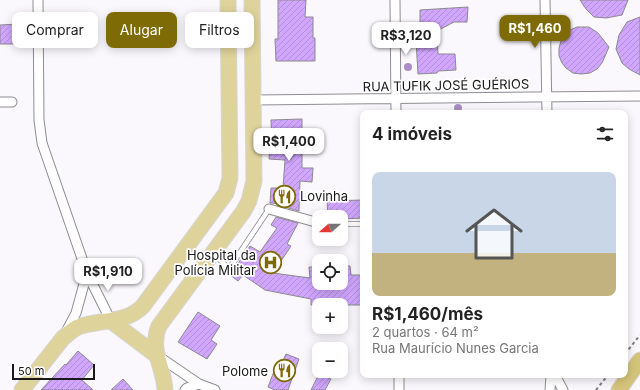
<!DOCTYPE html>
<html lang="pt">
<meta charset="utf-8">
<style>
body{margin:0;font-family:Inter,sans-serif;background:#f6f6f6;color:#222;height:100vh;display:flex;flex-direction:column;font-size:15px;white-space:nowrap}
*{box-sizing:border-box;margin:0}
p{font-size:13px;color:#767676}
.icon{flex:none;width:22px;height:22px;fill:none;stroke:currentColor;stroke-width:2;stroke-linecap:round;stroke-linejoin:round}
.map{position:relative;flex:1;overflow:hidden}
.panel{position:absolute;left:360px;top:110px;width:268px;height:268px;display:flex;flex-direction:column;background:#fff;border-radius:8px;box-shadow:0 2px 10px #0003}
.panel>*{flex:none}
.top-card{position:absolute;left:12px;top:12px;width:288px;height:36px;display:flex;gap:8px}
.needle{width:26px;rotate:249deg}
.controls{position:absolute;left:312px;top:210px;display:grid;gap:8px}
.controls a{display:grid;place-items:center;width:36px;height:36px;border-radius:8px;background:#fff;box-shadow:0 2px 10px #0003;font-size:20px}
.scale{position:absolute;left:12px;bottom:10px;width:83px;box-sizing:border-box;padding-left:4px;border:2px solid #19181a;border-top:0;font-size:11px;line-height:14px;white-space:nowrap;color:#19181a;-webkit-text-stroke:3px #fff;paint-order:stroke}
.price{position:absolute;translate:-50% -34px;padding:0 9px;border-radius:8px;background:#fff;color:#222;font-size:13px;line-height:26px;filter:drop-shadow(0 1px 2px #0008)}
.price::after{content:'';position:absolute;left:50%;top:24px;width:12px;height:9px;margin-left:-6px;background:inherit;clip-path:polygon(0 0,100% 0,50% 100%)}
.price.selected{background:#7e6b05;color:#fff}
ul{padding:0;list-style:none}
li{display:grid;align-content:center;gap:8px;height:212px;padding:0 12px}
li span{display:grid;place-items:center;height:124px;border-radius:8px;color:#555}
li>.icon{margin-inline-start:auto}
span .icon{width:72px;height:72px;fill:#fffc;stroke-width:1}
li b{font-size:17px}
h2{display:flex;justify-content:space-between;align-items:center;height:48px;padding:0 12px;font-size:17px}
.pill{padding:0 14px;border-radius:8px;background:#fff;box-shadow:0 2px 10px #0003;font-size:14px;line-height:36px}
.pill.selected{background:#7e6b05;color:#fff}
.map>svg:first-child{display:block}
.building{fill:url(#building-hatch);stroke:#8b898e}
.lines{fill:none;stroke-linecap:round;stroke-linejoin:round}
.service-casing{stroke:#8f8d92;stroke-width:6}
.minor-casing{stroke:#8f8d92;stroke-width:11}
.primary-casing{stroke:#d6d5d6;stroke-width:17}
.trunk-casing{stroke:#d6d5d6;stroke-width:17}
.path{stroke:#807e82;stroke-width:2;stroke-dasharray:3 3;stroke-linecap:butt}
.service{stroke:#fff;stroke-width:4.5}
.minor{stroke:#fff;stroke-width:9}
.primary{stroke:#dfd39c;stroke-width:15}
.trunk{stroke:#d4c47b;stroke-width:15}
.tree{fill:#ab8dc7}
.labels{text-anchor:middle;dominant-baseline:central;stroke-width:3.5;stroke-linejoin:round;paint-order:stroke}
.street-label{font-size:13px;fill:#19181a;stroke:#fff}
.poi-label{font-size:13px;fill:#19181a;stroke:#fff;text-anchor:end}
</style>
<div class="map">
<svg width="640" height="390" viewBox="0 0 640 390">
<defs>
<pattern id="building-hatch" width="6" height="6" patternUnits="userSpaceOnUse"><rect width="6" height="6" fill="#d0a6fe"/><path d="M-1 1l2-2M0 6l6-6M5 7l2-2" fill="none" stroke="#b28ed9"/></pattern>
</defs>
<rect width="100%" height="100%" fill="#faf7fd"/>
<path class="building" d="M 278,0 L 306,0 L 305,17 L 313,17 L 313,38 L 315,38 L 315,61 L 276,61 L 275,39 L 278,39 Z
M 580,0 L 628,0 L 622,15 L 606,18 L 594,17 L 586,9 Z
M 468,7 L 467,22 L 454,22 L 437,31 L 438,54 L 455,54 L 456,70 L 438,71 L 437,73 L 418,74 L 416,40 L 420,40 L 420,10 Z
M 640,17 L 640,75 L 629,69 L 622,63 L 616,49 L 619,35 L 627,22 Z
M 19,24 L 20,44 L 0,44 L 0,25 Z
M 577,27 L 589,27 L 598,33 L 609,47 L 602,63 L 597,69 L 590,73 L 581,74 L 573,73 L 566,68 L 562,63 L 559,56 L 559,48 L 561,41 L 565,35 L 570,30 Z
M 302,119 L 302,168 L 313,168 L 312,182 L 300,181 L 299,211 L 281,206 L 283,204 L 270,203 L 271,188 L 283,188 L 285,160 L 269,159 L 270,144 L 272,144 L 271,120 Z
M 363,200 L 363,218 L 341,219 L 341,217 L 328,217 L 327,201 Z
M 276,217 L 298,223 L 287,244 L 291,246 L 273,273 L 310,278 L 309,267 L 319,267 L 319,283 L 341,283 L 341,266 L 350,266 L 351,275 L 363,275 L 363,305 L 311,305 L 311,299 L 265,290 L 243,275 L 238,281 L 230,275 L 250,246 L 260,252 L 277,228 L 271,225 Z
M 198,312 L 220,326 L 211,340 L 217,344 L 207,359 L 178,342 Z
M 78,351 L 94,365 L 82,380 L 93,390 L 41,390 L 65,364 L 66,365 Z
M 286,354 L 299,359 L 288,390 L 275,390 L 268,387 L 276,366 L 280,367 Z
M 319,374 L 331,379 L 325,390 L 311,390 Z
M 123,379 L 133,390 L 111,390 Z"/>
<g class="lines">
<defs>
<path id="service" d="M 341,224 L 363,224
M 214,254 L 229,269 L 269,209"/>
<path id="minor" d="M 38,0 L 39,120 L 42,143 L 87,273 L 111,321
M 395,0 L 396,113
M 545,0 L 547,113
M 253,100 L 640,96
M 0,102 L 12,102
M 269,209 L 319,223
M 66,332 L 76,313 L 87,273
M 158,356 L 199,384 L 215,390
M 399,375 L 399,390
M 555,375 L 563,390
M 185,390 L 187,388 L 199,384
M 550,390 L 551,375"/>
<path id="primary" d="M 111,321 L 156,355
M 22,390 L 63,338 C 68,334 72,330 78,327 C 100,319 126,324 143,306 L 226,193 L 230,178 L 228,0
M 165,390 C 164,367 149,350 159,326 L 243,212 L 249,201 L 254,181 L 252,0"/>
<path id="trunk" d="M 619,390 L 640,360"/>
</defs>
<use href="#service" class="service-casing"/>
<use href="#minor" class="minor-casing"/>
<use href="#primary" class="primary-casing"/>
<use href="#trunk" class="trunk-casing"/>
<path class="path" d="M 625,354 L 640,335
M 596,390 L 608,375"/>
<use href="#service" class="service"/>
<use href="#minor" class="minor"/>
<use href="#primary" class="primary"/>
<use href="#trunk" class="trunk"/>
</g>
<g class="tree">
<circle cx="408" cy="67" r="4"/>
<circle cx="458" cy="108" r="4"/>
</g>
<defs>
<symbol id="restaurant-ring" viewBox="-11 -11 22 22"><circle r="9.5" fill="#fff" stroke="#7e6b05" stroke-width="1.5"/><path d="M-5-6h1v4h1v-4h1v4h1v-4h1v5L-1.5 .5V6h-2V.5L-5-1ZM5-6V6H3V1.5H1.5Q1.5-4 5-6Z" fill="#7e6b05"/></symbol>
<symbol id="hospital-ring" viewBox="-11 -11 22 22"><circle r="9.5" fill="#fff" stroke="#7e6b05" stroke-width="1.5"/><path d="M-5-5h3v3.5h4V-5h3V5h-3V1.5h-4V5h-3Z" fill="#7e6b05"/></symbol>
</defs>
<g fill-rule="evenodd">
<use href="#restaurant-ring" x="272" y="184" width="25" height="25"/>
<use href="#hospital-ring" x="258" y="250" width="25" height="25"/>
<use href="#restaurant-ring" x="272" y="358" width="25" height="25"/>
</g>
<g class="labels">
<g class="street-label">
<text transform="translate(446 85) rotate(-1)">RUA TUFIK JOSÉ GUÉRIOS</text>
</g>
<g class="poi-label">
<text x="300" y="196" text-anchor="start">Lovinha</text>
<text x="256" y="255">Hospital da<tspan x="256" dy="15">Polícia Militar</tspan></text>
<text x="268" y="371">Polome</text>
</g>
</g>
</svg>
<div class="controls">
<a><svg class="needle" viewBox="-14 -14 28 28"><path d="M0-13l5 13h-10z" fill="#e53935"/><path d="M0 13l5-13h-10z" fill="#767676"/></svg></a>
<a><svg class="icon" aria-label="locate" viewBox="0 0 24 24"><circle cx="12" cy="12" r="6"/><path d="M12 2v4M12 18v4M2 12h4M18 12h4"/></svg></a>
<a>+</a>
<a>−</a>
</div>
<div class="scale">50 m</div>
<b class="price selected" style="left:535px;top:49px">R$1,460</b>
<b class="price" style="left:406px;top:56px">R$3,120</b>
<b class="price" style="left:289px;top:162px">R$1,400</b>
<b class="price" style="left:108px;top:292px">R$1,910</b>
<div class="top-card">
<a class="pill">Comprar</a>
<a class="pill selected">Alugar</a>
<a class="pill">Filtros</a>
</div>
<section class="panel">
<h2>4 imóveis<svg class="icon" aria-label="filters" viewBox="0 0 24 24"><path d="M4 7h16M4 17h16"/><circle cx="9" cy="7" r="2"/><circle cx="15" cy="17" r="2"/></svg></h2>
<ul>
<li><span style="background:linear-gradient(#c9d6e8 65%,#c2b280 0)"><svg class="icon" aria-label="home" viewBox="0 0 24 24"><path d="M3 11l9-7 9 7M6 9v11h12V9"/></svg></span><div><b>R$1,460/mês</b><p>2 quartos · 64 m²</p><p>Rua Maurício Nunes Garcia</p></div></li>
</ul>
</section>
</div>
